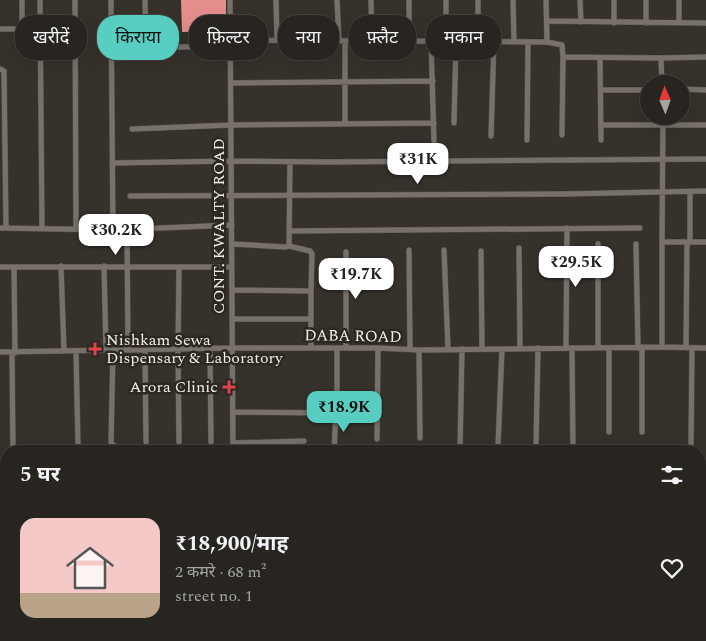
<!DOCTYPE html>
<html lang="hi">
<meta charset="utf-8">
<style>
body{margin:0;font-family:Spectral,"Noto Sans Devanagari",serif;background:#302d29;color:#f1f3f6;height:100vh;display:flex;flex-direction:column;font-size:19px;white-space:nowrap}
*{box-sizing:border-box;margin:0}
p{font-size:16px;color:#a5a5a5}
.icon{flex:none;width:28px;height:28px;fill:none;stroke:currentColor;stroke-width:2;stroke-linecap:round;stroke-linejoin:round}
.map{position:relative;flex:1;overflow:hidden}
.details{position:absolute;left:0px;top:445px;width:706px;height:196px;display:flex;flex-direction:column;background:#282520;border-radius:20px 20px 0 0;box-shadow:0 5px 20px #0002,0 0 0 1px #44423e}
.details>*{flex:none}
.top-card{position:absolute;left:15px;top:15px;width:676px;height:45px;display:flex;gap:10px}
.needle{width:32px;rotate:358deg}
.controls{position:absolute;left:640px;top:75px;display:grid;gap:10px}
.controls a{display:grid;place-items:center;width:50px;height:50px;border-radius:50%;background:#282520;box-shadow:0 5px 20px #0002,0 0 0 1px #44423e;font-size:25px}
.price{position:absolute;translate:-50% -42px;padding:0 11px;border-radius:10px;background:#fff;color:#222;font-size:16px;line-height:32px;filter:drop-shadow(0 1px 2px #0008)}
.price::after{content:'';position:absolute;left:50%;top:30px;width:15px;height:11px;margin-left:-8px;background:inherit;clip-path:polygon(0 0,100% 0,50% 100%)}
.price.on{background:#57cec1;color:#111}
ul{padding:0;list-style:none}
li{display:flex;align-items:center;gap:15px;height:125px;padding:0 20px}
li+li{border-top:1px solid #44423e}
li span{display:grid;place-items:center;flex:none;width:140px;height:100px;border-radius:15px;color:#555}
li>.icon{margin-inline-start:auto}
span .icon{width:60px;height:60px;fill:#fffc;stroke-width:1}
li b{font-size:21px}
h2{display:flex;justify-content:space-between;align-items:center;height:60px;padding:0 20px;font-size:21px}
.tag{padding:0 18px;border-radius:20px;background:#282520;box-shadow:0 5px 20px #0002,0 0 0 1px #44423e;font-size:18px;line-height:45px}
.tag.on{background:#57cec1;color:#111}
.map>svg:first-child{display:block}
.building{fill:#e6908e}
.lines{fill:none;stroke-linecap:round;stroke-linejoin:round}
.minor-casing{stroke:#54504b;stroke-width:6}
.minor{stroke:#78716b;stroke-width:5}
.health-dot{fill:#e0444e;stroke:#2c2721;stroke-width:2}
.labels{text-anchor:middle;dominant-baseline:central;stroke-width:5;stroke-linejoin:round;paint-order:stroke}
.street-label{font-size:16px;fill:#f1eeea;stroke:#2c2721}
.poi-label{font-size:16px;fill:#f1eeea;stroke:#2c2721;text-anchor:start}
</style>
<div class="map">
<svg width="706" height="641" viewBox="0 0 706 641">
<rect width="100%" height="100%" fill="#36312b"/>
<path class="building" d="M 181,0 L 226,0 L 226,31 L 182,32 Z"/>
<g class="lines">
<defs>
<path id="minor" d="M 40,0 L 42,228
M 75,0 L 76,229
M 111,0 L 113,230
M 145,0 L 146,47
M 230,0 L 233,451
M 276,0 L 277,40
M 337,0 L 339,40
M 371,0 L 372,42
M 409,0 L 409,42
M 446,0 L 446,41
M 478,0 L 478,41
M 513,0 L 514,41
M 546,0 L 547,42
M 580,0 L 581,22
M 614,0 L 614,23
M 646,0 L 646,23
M 679,0 L 679,22
M 547,21 L 706,23
M 0,29 L 20,29 L 22,28 L 22,0
M 231,40 L 547,42 L 562,45 L 563,57 L 661,58
M 345,41 L 345,124
M 431,42 L 434,141
M 133,48 L 231,46
M 600,58 L 601,140
M 0,69 L 4,71 L 6,228
M 231,83 L 433,81
M 662,84 L 661,58 L 706,57
M 681,89 L 706,90
M 601,90 L 649,90
M 663,116 L 662,242 L 706,242
M 454,123 L 456,42
M 601,125 L 706,125
M 132,129 L 231,125 L 434,123
M 562,135 L 563,57
M 491,136 L 494,41
M 527,140 L 528,42
M 112,163 L 231,161 L 328,162 L 706,159
M 690,192 L 690,242
M 130,196 L 564,194 L 706,191
M 0,228 L 113,230 L 232,225
M 127,229 L 128,350
M 290,231 L 640,228
M 232,244 L 286,247 L 289,246 L 310,251 L 312,254 L 311,291
M 598,244 L 598,348
M 636,244 L 638,348
M 289,246 L 290,162
M 519,248 L 520,348
M 409,250 L 410,349
M 444,250 L 448,349
M 481,251 L 482,349
M 61,266 L 64,351
M 104,266 L 106,350
M 0,267 L 232,267
M 14,267 L 15,353
M 232,290 L 311,291 L 311,319
M 232,319 L 311,319 L 311,348
M 662,347 L 662,242
M 346,348 L 346,252
M 566,348 L 567,228
M 572,348 L 573,449
M 609,348 L 609,432
M 686,348 L 687,242
M 210,349 L 211,442
M 113,350 L 111,442 L 114,446 L 123,448 L 125,451
M 419,350 L 420,438
M 76,351 L 78,445
M 145,351 L 146,442
M 0,352 L 232,348 L 378,348 L 419,350 L 662,347 L 706,348
M 12,353 L 13,451
M 233,412 L 336,413 L 337,410 L 337,348
M 642,432 L 642,347
M 377,439 L 378,348
M 179,442 L 178,349 L 179,268
M 233,443 L 304,441
M 691,444 L 692,348
M 498,445 L 502,349
M 536,445 L 538,348
M 334,451 L 336,413
M 460,451 L 462,349
M 700,465 L 706,465
M 700,497 L 706,497
M 700,530 L 706,530
M 0,550 L 6,550
M 700,564 L 706,564
M 0,580 L 6,579
M 700,598 L 706,598
M 0,627 L 6,627
M 700,631 L 706,631
M 234,635 L 234,641
M 355,635 L 355,641
M 416,635 L 416,641
M 483,635 L 483,641
M 518,635 L 518,641
M 382,641 L 382,635
M 451,641 L 451,635"/>
</defs>
<use href="#minor" class="minor-casing"/>
<use href="#minor" class="minor"/>
</g>
<g class="health-dot">
<path d="M92.5 341.5h5v5h5v5h-5v5h-5v-5h-5v-5h5z"/>
<path d="M226.5 379.5h5v5h5v5h-5v5h-5v-5h-5v-5h5z"/>
</g>
<g class="labels">
<g class="street-label">
<text transform="translate(219 226) rotate(-90)">CONT. KWALTY ROAD</text>
<text transform="translate(353 336) rotate(1)">DABA ROAD</text>
</g>
<g class="poi-label">
<text x="106" y="340">Nishkam Sewa<tspan x="106" dy="18">Dispensary &amp; Laboratory</tspan></text>
<text x="218" y="387" text-anchor="end">Arora Clinic</text>
</g>
</g>
</svg>
<div class="controls">
<a><svg class="needle" viewBox="-14 -14 28 28"><path d="M0-13l5 13h-10z" fill="#e53935"/><path d="M0 13l5-13h-10z" fill="#a5a5a5"/></svg></a>
</div>
<b class="price" style="left:418px;top:185px">₹31K</b>
<b class="price" style="left:116px;top:256px">₹30.2K</b>
<b class="price" style="left:576px;top:288px">₹29.5K</b>
<b class="price" style="left:356px;top:300px">₹19.7K</b>
<b class="price on" style="left:344px;top:433px">₹18.9K</b>
<div class="top-card">
<a class="tag">खरीदें</a>
<a class="tag on">किराया</a>
<a class="tag">फ़िल्टर</a>
<a class="tag">नया</a>
<a class="tag">फ़्लैट</a>
<a class="tag">मकान</a>
</div>
<section class="details">
<h2>5 घर<svg class="icon" aria-label="filters" viewBox="0 0 24 24"><path d="M4 7h16M4 17h16"/><circle cx="9" cy="7" r="2"/><circle cx="15" cy="17" r="2"/></svg></h2>
<ul>
<li><span style="background:linear-gradient(#f6c9c9 75%,#b9a48a 0)"><svg class="icon" aria-label="home" viewBox="0 0 24 24"><path d="M3 11l9-7 9 7M6 9v11h12V9"/></svg></span><div><b>₹18,900/माह</b><p>2 कमरे · 68 m²</p><p>street no. 1</p></div><svg class="icon" aria-label="heart" viewBox="0 0 24 24"><path d="M12 20l-8-8c-3-5 5-10 8-4 3-6 11-1 8 4z"/></svg></li>
</ul>
</section>
</div>
